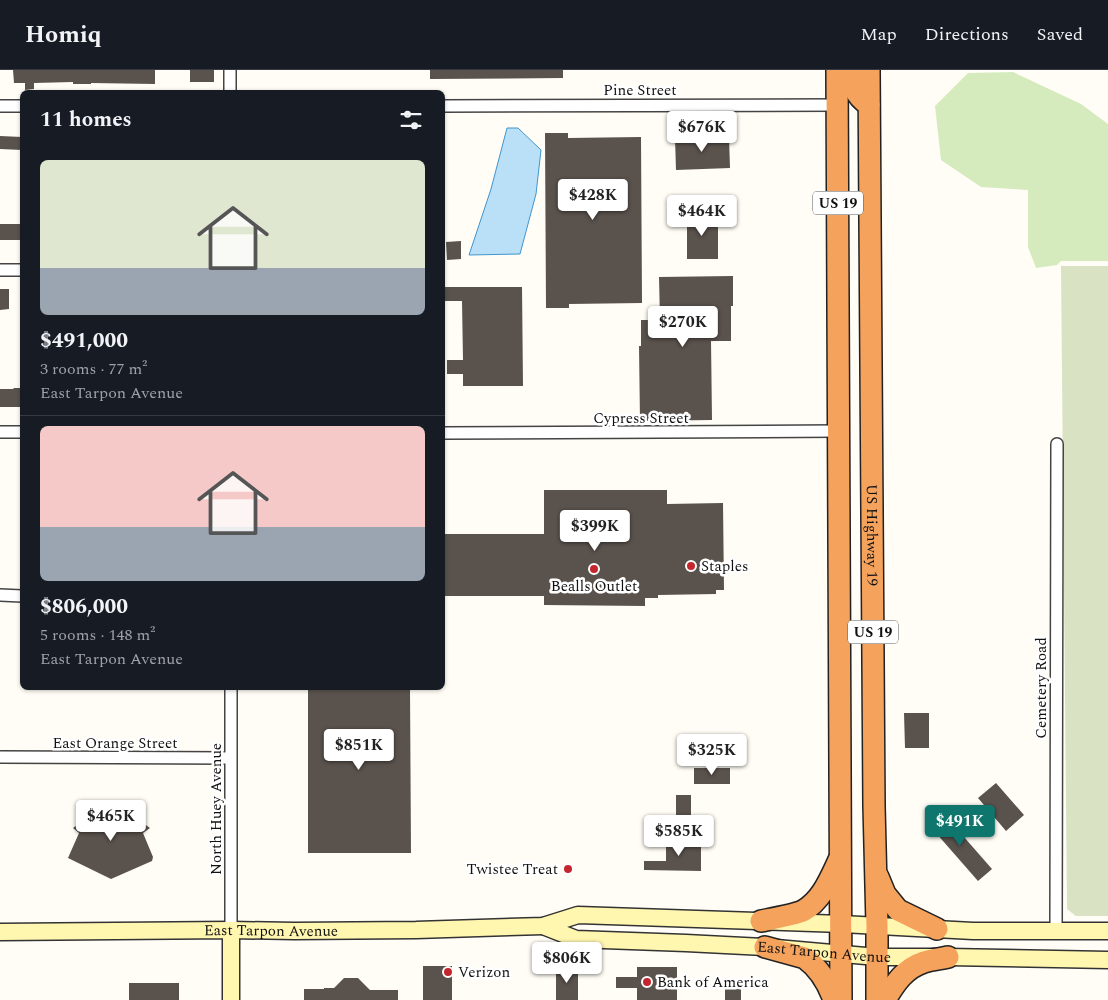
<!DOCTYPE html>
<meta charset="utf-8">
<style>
body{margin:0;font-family:Spectral,serif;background:#20242c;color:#f1f3f6;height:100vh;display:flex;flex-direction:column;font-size:19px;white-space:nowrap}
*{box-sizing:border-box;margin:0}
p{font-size:16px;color:#9ea1a6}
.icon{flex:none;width:28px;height:28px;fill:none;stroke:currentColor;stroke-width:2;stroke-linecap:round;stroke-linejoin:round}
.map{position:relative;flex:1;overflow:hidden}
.details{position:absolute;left:20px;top:20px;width:425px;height:600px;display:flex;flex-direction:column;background:#171b24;border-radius:8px;box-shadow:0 1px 4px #0004}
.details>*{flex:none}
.price{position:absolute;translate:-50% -42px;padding:0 11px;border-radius:5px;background:#fff;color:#222;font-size:16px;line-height:32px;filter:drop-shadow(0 1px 2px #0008)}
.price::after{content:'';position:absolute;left:50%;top:30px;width:15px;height:11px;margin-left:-8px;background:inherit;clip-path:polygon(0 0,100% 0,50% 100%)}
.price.selected{background:#0f766e;color:#fff}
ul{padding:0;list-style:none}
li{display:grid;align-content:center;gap:10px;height:265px;padding:0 20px}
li+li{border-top:1px solid #363941}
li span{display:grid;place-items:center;height:155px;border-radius:8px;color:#555}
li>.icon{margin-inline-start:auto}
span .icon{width:90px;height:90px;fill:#fffc;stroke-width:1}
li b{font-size:21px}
h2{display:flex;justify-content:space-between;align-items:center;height:60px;padding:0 20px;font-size:21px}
header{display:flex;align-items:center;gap:30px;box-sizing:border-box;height:70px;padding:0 25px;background:#171b24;border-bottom:1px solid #363941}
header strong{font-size:24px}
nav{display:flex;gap:28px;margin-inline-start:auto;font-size:18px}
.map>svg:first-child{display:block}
.green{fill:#d5ebbd}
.cemetery{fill:#d9e3c4}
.water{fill:#b9e0f7;stroke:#3f96cf}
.building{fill:#5a524d}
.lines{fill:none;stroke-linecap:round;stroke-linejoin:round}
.street-casing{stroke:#444;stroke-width:14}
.secondary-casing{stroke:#333;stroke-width:19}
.highway-casing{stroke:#222;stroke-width:24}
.street{stroke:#fff;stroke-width:11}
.secondary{stroke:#fff6b0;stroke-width:16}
.highway{stroke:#f5a25d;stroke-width:21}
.poi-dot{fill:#c4262e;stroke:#fff;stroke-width:2}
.labels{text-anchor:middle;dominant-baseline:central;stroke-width:5;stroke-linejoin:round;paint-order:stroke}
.shield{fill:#fff;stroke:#585858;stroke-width:1}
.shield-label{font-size:14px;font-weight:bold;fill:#111}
.street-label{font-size:15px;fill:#111;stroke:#fff}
.poi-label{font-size:15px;fill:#111;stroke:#fff;text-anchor:start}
</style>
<header>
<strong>Homiq</strong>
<nav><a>Map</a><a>Directions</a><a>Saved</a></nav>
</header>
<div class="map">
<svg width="1108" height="930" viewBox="0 0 1108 930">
<rect width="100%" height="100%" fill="#fffdf5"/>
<path class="green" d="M 1013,2 L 1081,34 L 1108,54 L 1108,191 L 1061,191 L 1057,195 L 1036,198 L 1028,177 L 1028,120 L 981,117 L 941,90 L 935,36 L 968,3 Z"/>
<path class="cemetery" d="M 1061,196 L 1108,196 L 1108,846 L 1076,846 L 1067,839 Z"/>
<path class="water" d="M 507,58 L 518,58 L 541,80 L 536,124 L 520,184 L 469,185 L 491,119 Z"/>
<path class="building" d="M 13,0 L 155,0 L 155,14 L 91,13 L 91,14 L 73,14 L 73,12 L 34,13 L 34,19 L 25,20 L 25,13 L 14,13 Z
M 190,0 L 214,0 L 214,12 L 190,12 Z
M 430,0 L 563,0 L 563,8 L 430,9 Z
M 545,63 L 568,63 L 568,68 L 641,67 L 642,233 L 569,234 L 569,238 L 546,238 Z
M 0,66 L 22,67 L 22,80 L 0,79 Z
M 729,67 L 730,98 L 676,100 L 675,68 Z
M 687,145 L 718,146 L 718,189 L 687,189 Z
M 0,154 L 21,154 L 22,170 L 0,170 Z
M 461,171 L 461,189 L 447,190 L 446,172 Z
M 733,206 L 733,236 L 731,236 L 731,271 L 711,271 L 712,350 L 640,351 L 639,276 L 641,276 L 641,250 L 660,250 L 659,207 Z
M 442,217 L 522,217 L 523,316 L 463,316 L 463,304 L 447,304 L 447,290 L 463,290 L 462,231 L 442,231 Z
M 0,219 L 9,219 L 9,239 L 0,240 Z
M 14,318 L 22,318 L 22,337 L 0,337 L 0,319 L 13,319 Z
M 544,420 L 667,420 L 667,434 L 723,433 L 724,520 L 716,520 L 716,524 L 658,525 L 658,528 L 645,528 L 645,536 L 544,535 L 544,526 L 442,526 L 442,464 L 544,464 Z
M 308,618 L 410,618 L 411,783 L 308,783 Z
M 904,643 L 929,643 L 929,678 L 905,678 Z
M 694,698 L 730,698 L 730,714 L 694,714 Z
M 996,713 L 1024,745 L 1006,761 L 978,728 Z
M 676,725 L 691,725 L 691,749 L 676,749 Z
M 102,731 L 120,731 L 119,736 L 150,758 L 143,763 L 153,787 L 152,791 L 111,809 L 68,788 L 79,763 L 73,758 L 103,737 Z
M 943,743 L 992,799 L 978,811 L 929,755 Z
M 666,770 L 701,770 L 701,801 L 644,800 L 644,791 L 666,791 Z
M 423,896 L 452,896 L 452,930 L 423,930 Z
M 637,897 L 677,897 L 677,930 L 637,930 L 637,918 L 616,918 L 616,907 L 637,907 Z
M 556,898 L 578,898 L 578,930 L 556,930 Z
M 344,908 L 358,908 L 370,920 L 398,920 L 398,930 L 304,930 L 304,919 L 324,919 L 324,918 L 334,918 Z
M 129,913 L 179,913 L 179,930 L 129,930 Z
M 725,919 L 741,919 L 741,930 L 725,930 Z"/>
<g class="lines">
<defs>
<path id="street" d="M 230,0 L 230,22
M 0,36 L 22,36
M 442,36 L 838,35
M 0,200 L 22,200
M 0,362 L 22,362
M 442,363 L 839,361
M 0,525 L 22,526
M 231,618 L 231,860
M 0,687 L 231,688
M 1056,861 L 1057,374"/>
<g id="secondary">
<path id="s1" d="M 543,856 L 576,869 L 686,873 L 765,877 L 877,887 L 948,887 L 1108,890"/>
<path d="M 231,860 L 231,930"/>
<path id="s2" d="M 0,862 L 231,860 L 294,861 L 416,860 L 543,856 L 578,845 L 842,854 L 973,861 L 1108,861"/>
</g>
<g id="highway">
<path d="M 837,0 L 841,930"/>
<path d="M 851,0 C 853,16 854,25 869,35"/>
<path id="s3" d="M 869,0 L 874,736 L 877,856 L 877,930"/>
<path d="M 878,807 L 885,824 L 898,840 L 937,859"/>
<path d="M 761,851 C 771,849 794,845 803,841 C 822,830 830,809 839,790"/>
<path d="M 765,877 L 805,888 C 820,899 828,913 834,930"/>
<path d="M 885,930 C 895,913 905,898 924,892 C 932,889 940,889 948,887"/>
</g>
</defs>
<use href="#street" class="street-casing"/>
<use href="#secondary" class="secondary-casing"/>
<use href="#highway" class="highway-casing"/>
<use href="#street" class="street"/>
<use href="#secondary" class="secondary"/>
<use href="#highway" class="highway"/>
</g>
<g class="poi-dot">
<circle cx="691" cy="496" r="5"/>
<circle cx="594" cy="499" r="5"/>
<circle cx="568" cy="799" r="5"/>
<circle cx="448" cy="902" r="5"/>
<circle cx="647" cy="912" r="5"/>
</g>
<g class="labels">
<g class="shield">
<rect x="813" y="121.5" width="50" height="23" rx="4"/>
<rect x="848" y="550.5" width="50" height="23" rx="4"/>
</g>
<g class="shield-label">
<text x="838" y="133">US 19</text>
<text x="873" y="562">US 19</text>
</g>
<g class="street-label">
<text x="640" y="20">Pine Street</text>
<text x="641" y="348">Cypress Street</text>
<text stroke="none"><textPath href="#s3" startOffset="465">US Highway 19</textPath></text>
<text transform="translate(1041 618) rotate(-90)">Cemetery Road</text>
<text x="115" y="673">East Orange Street</text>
<text transform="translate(216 739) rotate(-90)">North Huey Avenue</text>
<text stroke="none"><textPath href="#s2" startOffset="271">East Tarpon Avenue</textPath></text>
<text stroke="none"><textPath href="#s1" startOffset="284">East Tarpon Avenue</textPath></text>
</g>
<g class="poi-label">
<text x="701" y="496">Staples</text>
<text x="594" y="516" text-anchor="middle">Bealls Outlet</text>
<text x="558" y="799" text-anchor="end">Twistee Treat</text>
<text x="458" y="902">Verizon</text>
<text x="657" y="912">Bank of America</text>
</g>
</g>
</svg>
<b class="price" style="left:702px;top:83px">$676K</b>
<b class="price" style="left:593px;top:151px">$428K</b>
<b class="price" style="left:702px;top:167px">$464K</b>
<b class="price" style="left:683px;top:278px">$270K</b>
<b class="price" style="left:595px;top:482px">$399K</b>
<b class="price" style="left:359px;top:701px">$851K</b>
<b class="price" style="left:712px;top:706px">$325K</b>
<b class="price" style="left:111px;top:772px">$465K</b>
<b class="price selected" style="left:960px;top:777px">$491K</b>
<b class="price" style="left:679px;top:787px">$585K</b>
<b class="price" style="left:567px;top:914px">$806K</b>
<section class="details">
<h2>11 homes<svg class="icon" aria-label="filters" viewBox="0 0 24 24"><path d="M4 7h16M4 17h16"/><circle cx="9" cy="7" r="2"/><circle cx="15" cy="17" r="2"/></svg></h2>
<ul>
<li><span style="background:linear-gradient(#dfe7d0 70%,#9aa5b1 0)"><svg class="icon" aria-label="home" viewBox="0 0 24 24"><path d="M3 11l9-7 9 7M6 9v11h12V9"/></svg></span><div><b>$491,000</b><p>3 rooms · 77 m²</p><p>East Tarpon Avenue</p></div></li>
<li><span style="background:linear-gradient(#f6c9c9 65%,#9aa5b1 0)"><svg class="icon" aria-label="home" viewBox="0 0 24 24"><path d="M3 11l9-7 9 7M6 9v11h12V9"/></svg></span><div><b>$806,000</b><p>5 rooms · 148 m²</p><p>East Tarpon Avenue</p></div></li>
</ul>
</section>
</div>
